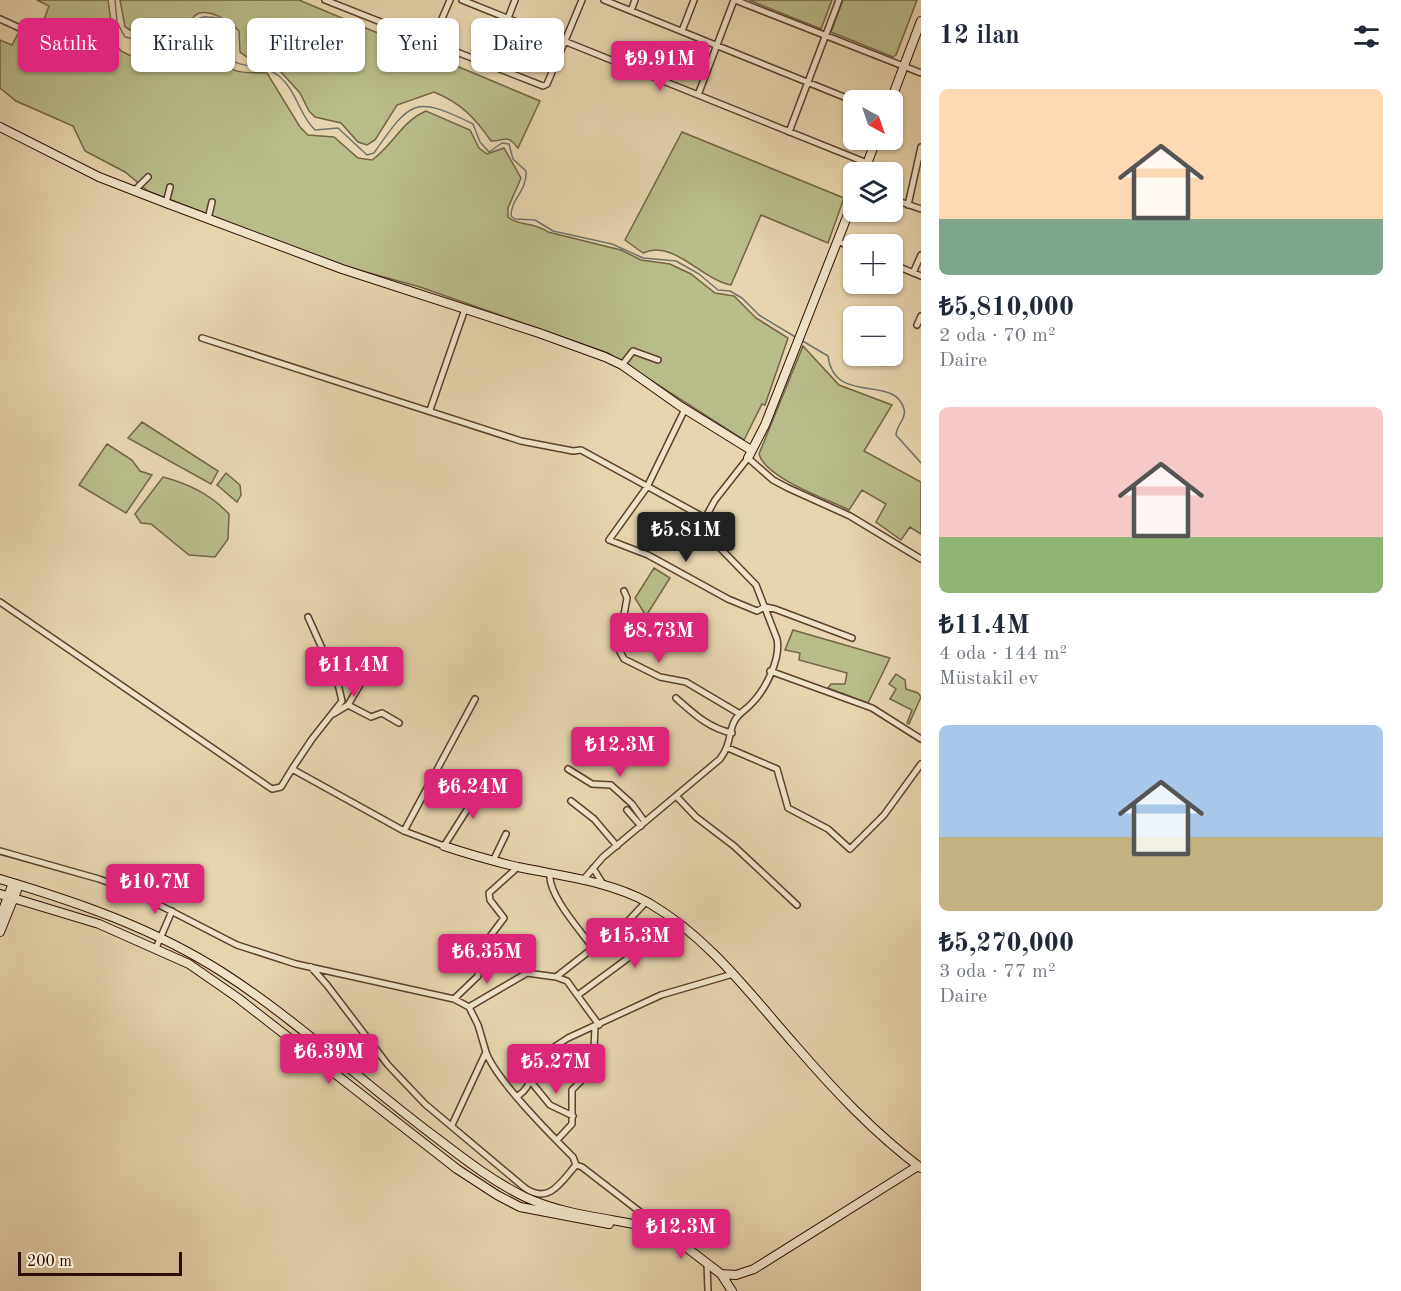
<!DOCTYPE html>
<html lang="tr">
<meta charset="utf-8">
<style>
body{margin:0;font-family:"Old Standard TT",serif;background:#f6f6f7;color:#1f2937;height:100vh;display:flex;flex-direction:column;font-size:22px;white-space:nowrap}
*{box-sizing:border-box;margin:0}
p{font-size:20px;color:#747a83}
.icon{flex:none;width:33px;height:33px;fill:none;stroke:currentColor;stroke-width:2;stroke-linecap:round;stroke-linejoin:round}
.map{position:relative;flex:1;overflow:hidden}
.drawer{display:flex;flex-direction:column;background:#fff;width:480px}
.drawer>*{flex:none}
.banner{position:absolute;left:18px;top:18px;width:570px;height:54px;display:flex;gap:12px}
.needle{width:39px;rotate:140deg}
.controls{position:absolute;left:843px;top:90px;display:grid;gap:12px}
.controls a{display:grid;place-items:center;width:60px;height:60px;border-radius:9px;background:#fff;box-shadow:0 2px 4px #0004;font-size:30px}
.scale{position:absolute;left:18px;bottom:15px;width:164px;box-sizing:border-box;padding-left:6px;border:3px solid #2c0e03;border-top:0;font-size:16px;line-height:21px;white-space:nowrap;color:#2c0e03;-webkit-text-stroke:4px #efe4ca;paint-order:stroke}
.price{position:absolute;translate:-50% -51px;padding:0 14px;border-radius:6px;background:#db2777;color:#fff;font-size:20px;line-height:39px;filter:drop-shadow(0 2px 3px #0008)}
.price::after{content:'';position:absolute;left:50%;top:36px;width:18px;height:14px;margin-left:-9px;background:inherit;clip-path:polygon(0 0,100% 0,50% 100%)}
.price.on{background:#222;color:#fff}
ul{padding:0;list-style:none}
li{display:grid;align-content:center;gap:12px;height:318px;padding:0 18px}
li span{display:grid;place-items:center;height:186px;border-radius:9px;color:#555}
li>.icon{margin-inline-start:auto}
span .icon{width:108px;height:108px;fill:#fffc;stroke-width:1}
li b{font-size:26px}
h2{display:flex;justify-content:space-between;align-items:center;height:72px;padding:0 18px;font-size:26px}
.chip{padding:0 21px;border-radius:9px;background:#fff;box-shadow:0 2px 4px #0004;font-size:21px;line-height:54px}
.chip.on{background:#db2777;color:#fff}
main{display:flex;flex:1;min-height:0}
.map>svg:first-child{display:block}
.green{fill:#b8bc88;stroke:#726546;stroke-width:1.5}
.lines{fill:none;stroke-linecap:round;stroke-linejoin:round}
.stream{stroke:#6e736e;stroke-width:1.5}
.street-casing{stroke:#5a402e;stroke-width:8}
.secondary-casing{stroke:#2c0e03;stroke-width:10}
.street{stroke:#efe4ca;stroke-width:5}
.secondary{stroke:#efe4ca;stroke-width:8}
</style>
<main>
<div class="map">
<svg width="921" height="1291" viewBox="0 0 921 1291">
<rect width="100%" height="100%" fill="#e6d5ae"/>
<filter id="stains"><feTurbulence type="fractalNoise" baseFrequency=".00333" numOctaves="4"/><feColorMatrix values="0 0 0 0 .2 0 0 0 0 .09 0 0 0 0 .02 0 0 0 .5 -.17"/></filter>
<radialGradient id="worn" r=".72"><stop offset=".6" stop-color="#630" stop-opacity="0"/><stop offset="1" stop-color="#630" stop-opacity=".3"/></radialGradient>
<path class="green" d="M 37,0 L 108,0 L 114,42 L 121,51 L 145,63 L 197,58 L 201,38 L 212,31 L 221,31 L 225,37 L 220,53 C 228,77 246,72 267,73 L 300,127 L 308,135 L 334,137 L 358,158 L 372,160 C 393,145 402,121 426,111 L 470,130 L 479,148 L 487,154 L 504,148 L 521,178 L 508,208 L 508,217 C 518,226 534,222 548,232 L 621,250 L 641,260 L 670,264 L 691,274 L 715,293 L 734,296 L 756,318 L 788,338 L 765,405 L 762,404 L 744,440 L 608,353 L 420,287 L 337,264 L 148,191 L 125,172 L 85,151 L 73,126 L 16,101 L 0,88 L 0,40 L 12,45 L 18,34 L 36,41 L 49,6 Z
M 120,0 L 299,0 L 540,101 L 518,148 C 505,132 506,142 491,141 C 475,118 461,103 434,92 L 397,105 L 375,140 L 367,145 L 358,142 L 341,123 L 315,117 L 309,111 L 300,93 L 271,61 L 247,57 L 240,52 L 239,31 C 228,19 197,0 190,24 C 187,33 190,38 186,47 L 178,50 L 171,48 L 166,32 L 153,21 L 132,31 L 125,27 Z
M 749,0 L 832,0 L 821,29 Z
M 843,0 L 917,0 L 896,55 L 893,57 L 831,32 Z
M 682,132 L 844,198 L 828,243 L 761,215 L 731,285 C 700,279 674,239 643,253 L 625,240 Z
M 803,346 L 839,385 L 892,405 L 864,451 L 921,482 L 921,534 L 910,527 L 901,540 L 876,522 L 886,504 L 862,490 L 849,510 C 827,499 765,478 759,454 Z
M 142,422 L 218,471 L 211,484 L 128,438 Z
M 107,444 L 132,460 L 140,471 L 152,475 L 126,513 L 79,485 Z
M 226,473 L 240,485 L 241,495 L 237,502 L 217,485 Z
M 163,477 C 189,484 210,494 229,514 L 228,539 L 215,557 L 189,555 L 151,524 L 141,523 L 135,514 Z
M 654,568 L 670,578 L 646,616 L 635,598 Z
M 793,630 L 890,658 L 868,703 L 828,688 L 831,684 L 845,684 L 847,673 L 799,660 L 800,653 L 785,650 Z
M 896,674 L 905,680 L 906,689 L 918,693 L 921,697 L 909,724 L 907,723 L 912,710 L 890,699 L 896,689 L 889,684 Z"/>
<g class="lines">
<path class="stream" d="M 115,0 L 117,22 L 125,37 L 135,39 L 151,30 L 156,32 C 164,46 166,54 184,54 C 197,46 196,38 193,25 C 197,19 201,16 208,17 C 249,18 219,50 232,60 C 245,70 262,62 279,76 C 297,91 299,115 315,130 L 338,128 L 367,155 L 374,153 C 411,100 414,95 473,124 L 480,142 L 489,152 L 502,143 L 509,144 L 513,159 L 526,171 C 527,192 511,198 511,216 L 515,219 L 535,220 L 553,231 L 612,244 L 643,258 L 676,261 L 699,274 L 718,290 L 730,291 L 742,298 L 759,315 L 797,338
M 801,340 L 828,356 C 834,406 895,374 904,409 C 907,418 896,426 896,435 L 921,463"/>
<defs>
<path id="street" d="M 325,0 L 543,86 L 547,84 L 582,0
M 462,0 L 867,163
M 604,0 L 854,101
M 735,0 L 921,73
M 631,11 L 635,0
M 508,18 L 515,0
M 0,19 L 22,29
M 682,31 L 694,0
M 432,42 L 450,0
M 698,95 L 734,0
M 789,132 L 839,0
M 135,190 L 148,177
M 892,199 L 921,209
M 166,203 L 170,187
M 908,205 L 921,147
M 208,219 L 212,202
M 837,241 L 854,248
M 892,264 L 921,276
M 913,273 L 921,255
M 917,325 L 921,316
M 202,338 L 521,441 L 573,451 L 581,450 L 705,518
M 622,365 L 633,351 L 658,360
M 685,409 L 647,487 L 609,540 L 648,555 L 728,599 L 757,611 L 765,607 L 775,609 L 852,638
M 430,410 L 465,309
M 624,591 L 627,598 L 618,648 L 624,659 L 660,677 L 686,682 L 740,714
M 0,602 L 272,789 L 281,787 L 292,769 L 404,831 L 444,846 L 484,783
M 770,671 L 872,708 L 921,739
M 676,698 C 693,713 708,728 732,733
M 348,705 L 371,717 L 382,713 L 399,723
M 333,714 L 348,705 L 377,656
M 728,748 L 777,769 L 788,808 L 828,829 L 850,849 L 884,815 L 921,764
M 292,769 L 312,739 L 342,701 L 338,684 L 308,617
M 568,769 L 592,784 L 611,785 L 632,804 L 645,822
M 677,797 L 696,817 L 734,846 L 797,905
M 571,801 L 594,819 L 617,846
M 627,810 L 641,826
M 404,831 L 475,699
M 0,851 L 99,879 L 132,891 L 237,945 L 296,964 L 454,999 L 469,1007 L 527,973 L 556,977 L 629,920 L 646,902
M 493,861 L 506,834
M 593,868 L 603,884
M 550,873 C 547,894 580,930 593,948
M 583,880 L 603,857 L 720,759 C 732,743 728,732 735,720 C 739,713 747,709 752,703 C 766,689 781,658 777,639 L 756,585 L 721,549 L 703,522 L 715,500 L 748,458 L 773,480 L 788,488 L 850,516 L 921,559
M 156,948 L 172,911
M 311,967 L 327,985 L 388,1065 L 425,1104 L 525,1188 C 549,1205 561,1182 576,1165 L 582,1167 L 657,1225
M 556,977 L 567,981 L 599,1025
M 578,995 L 677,922
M 454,999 L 478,976 L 478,957 L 482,947 L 504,918 L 490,900 L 489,893 L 518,867
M 486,1052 C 496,1080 550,1134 573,1157 L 576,1165
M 532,1083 L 550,1105 L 573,1116
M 518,1096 C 529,1088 529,1082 534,1070 C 538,1064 544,1061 545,1053 L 568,1038 L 661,995 L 733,974
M 452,1125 L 486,1052 L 478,1025 L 469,1007
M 557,1140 L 572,1124 L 572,1090 L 593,1069 L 595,1027
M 707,1263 L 708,1291"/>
<path id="secondary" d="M 891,100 L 921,21
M 0,127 L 99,177 L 166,203 L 342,269 L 539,333 L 605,357 L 622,365 L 680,406 L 751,450
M 864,172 L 876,140
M 748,458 L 765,425 L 854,199
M 444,846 C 468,854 493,861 518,867 C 562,876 609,881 649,903 C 709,938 750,994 795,1045 C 833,1089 874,1133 921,1168
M 0,879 C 77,902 153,928 222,972 C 297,1020 363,1083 434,1136 C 463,1158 492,1181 525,1197 C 561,1214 605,1218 644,1226 L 657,1225 L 721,1274 L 732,1291
M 0,894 L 99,924 L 189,964 L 238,998 L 457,1169 L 497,1195 L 520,1207 L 609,1224
M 0,918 L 13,883
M 0,932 L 19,885
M 638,1229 L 665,1232
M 721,1274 L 736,1275 L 754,1269 L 918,1166"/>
</defs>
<use href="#street" class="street-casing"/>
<use href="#secondary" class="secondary-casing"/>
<use href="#street" class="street"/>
<use href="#secondary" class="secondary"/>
</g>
<rect width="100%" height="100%" filter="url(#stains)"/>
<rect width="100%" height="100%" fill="url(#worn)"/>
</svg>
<div class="controls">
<a><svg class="needle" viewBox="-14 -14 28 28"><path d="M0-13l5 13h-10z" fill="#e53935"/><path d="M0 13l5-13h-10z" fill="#747a83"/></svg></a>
<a><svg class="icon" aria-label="layers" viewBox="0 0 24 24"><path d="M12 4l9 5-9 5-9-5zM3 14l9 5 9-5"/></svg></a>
<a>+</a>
<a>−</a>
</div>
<div class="scale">200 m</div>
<b class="price" style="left:660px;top:92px">₺9.91M</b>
<b class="price on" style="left:686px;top:563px">₺5.81M</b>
<b class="price" style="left:659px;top:664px">₺8.73M</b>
<b class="price" style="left:354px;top:698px">₺11.4M</b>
<b class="price" style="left:620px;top:778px">₺12.3M</b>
<b class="price" style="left:473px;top:820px">₺6.24M</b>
<b class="price" style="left:155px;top:915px">₺10.7M</b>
<b class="price" style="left:635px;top:969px">₺15.3M</b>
<b class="price" style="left:487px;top:985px">₺6.35M</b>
<b class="price" style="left:329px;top:1085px">₺6.39M</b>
<b class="price" style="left:556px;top:1095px">₺5.27M</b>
<b class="price" style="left:681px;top:1260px">₺12.3M</b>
<div class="banner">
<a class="chip on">Satılık</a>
<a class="chip">Kiralık</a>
<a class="chip">Filtreler</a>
<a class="chip">Yeni</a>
<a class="chip">Daire</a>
</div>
</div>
<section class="drawer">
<h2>12 ilan<svg class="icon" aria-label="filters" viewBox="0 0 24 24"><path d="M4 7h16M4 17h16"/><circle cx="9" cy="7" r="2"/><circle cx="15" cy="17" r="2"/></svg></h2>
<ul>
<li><span style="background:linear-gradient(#ffd9b3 70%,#7fa58c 0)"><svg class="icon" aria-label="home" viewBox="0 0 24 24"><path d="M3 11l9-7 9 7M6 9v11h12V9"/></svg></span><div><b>₺5,810,000</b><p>2 oda · 70 m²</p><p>Daire</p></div></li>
<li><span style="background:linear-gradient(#f6c9c9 70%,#8fb573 0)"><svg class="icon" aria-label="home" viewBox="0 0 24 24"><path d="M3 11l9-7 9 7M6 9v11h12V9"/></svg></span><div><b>₺11.4M</b><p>4 oda · 144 m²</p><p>Müstakil ev</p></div></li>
<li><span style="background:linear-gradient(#a9c7e8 60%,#c2b280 0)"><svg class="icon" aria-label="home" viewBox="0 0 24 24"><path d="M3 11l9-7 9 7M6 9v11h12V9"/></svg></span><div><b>₺5,270,000</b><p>3 oda · 77 m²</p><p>Daire</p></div></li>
</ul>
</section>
</main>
